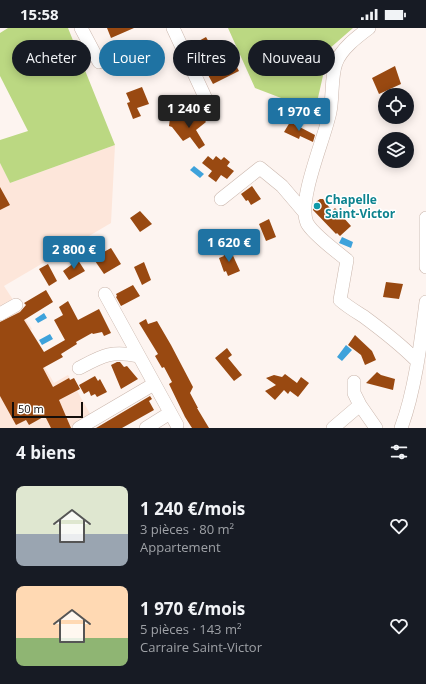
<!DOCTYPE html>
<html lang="fr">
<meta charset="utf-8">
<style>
body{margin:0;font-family:"Open Sans",sans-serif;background:#242831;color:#f1f3f6;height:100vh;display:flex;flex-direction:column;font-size:15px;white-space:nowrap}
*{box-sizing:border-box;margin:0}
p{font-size:13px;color:#9ea1a6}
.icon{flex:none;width:22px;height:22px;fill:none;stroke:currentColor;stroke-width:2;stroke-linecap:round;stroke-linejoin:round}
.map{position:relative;height:400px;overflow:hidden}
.drawer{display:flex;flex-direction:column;background:#171b24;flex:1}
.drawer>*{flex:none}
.banner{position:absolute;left:12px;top:12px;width:402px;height:36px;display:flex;gap:8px}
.fabs{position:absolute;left:378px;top:60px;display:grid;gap:8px}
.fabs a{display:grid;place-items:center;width:36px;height:36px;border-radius:50%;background:#171b24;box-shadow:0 2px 10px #0003;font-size:20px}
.scale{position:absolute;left:12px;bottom:10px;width:71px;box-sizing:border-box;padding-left:4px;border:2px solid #140e0a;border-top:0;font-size:11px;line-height:14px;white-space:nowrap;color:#140e0a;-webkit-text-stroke:3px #fff;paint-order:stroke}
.price{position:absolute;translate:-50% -34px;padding:0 9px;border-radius:4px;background:#1f73a3;color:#fff;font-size:13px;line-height:26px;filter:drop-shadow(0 1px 2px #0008)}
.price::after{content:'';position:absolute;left:50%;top:24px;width:12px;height:9px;margin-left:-6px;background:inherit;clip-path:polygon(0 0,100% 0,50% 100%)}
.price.selected{background:#222;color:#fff}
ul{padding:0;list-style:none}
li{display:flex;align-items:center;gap:12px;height:100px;padding:0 16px}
li span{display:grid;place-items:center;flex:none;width:112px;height:80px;border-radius:8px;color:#555}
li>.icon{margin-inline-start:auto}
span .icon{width:48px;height:48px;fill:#fffc;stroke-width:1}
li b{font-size:17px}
h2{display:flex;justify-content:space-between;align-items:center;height:48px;padding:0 16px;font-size:17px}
.chip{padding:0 14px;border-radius:18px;background:#171b24;box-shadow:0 2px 10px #0003;font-size:14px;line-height:36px}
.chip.selected{background:#1f73a3;color:#fff}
.status{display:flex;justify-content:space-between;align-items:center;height:28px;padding:0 20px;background:#171b24;direction:ltr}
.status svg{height:11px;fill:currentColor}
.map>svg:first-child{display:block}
.built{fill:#fde6da}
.green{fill:#bbd882}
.water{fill:#3ea2db}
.building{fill:#994911}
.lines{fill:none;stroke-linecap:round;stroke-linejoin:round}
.minor-casing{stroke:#cbb7ad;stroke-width:14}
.minor{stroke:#fff;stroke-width:13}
.culture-dot{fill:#0f9aa8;stroke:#fff;stroke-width:1.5}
.labels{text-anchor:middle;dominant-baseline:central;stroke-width:3;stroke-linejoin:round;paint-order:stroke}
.culture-label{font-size:12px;font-weight:bold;fill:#0d838f;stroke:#fff;text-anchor:start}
</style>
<div class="status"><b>15:58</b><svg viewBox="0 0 49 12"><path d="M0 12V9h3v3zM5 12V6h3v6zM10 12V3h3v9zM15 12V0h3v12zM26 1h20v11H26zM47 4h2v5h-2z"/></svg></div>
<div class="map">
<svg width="426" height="400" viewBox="0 0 426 400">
<rect width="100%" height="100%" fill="#fdf4f0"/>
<path class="built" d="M 115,117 L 111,195 L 4,258 L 32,301 L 26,307 L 54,355 L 68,347 L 93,391 L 79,400 L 0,400 L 0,135 L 10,155 Z"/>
<path class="green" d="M 8,0 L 68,0 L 115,117 L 10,155 L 0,135 L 0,112 L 28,103 L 0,48 L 0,5 Z
M 228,0 L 353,0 L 329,21 L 315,83 L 255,60 Z"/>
<path class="water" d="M 194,138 L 204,146 L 200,150 L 190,142 Z
M 342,209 L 353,214 L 351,220 L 339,215 Z
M 44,285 L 47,290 L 38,295 L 35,291 Z
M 50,306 L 53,311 L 42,317 L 39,312 Z
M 346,317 L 352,322 L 342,333 L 337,329 Z"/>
<path class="building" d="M 107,0 L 134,0 L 111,10 Z
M 206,9 L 221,35 L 232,30 L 239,43 L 213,56 L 207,45 L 212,42 L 205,29 L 201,31 L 196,22 L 199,21 L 195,15 Z
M 44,13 L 48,20 L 41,23 L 38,16 Z
M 395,38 L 401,56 L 379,66 L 372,50 Z
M 142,59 L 149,76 L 137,80 L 141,88 L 133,91 L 127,75 L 130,74 L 126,65 Z
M 199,85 L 206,94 L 196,102 L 205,117 L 199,121 L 190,109 L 183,113 L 172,99 L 169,98 L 170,90 L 189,93 Z
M 290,94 L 315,107 L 313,114 L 300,108 L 299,111 L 284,104 Z
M 208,128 L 213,132 L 216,128 L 221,132 L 224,129 L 230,134 L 227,138 L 234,143 L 227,151 L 221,147 L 216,154 L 208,148 L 212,143 L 202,135 Z
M 252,158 L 261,171 L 251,177 L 248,172 L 246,173 L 241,166 Z
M 0,159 L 10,177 L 0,182 Z
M 320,171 L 323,171 L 332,183 L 335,180 L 351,198 L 340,208 L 337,205 L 336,206 L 313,182 L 313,176 Z
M 140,183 L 152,196 L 140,204 L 130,190 Z
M 269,191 L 276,209 L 266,213 L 259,196 Z
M 111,220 L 121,236 L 104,246 L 93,230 Z
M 230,221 L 240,243 L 228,248 L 226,243 L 224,244 L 219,230 L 224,228 L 222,224 Z
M 78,232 L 85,243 L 69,252 L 63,243 Z
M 144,234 L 151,252 L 142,257 L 134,239 Z
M 48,236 L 57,253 L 49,258 L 39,241 Z
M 386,254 L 403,256 L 399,271 L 383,269 Z
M 133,257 L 140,268 L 121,278 L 116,269 L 117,268 L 116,266 Z
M 46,262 L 53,274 L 24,292 L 44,324 L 65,312 L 54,292 L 63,287 L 59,279 L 68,273 L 78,292 L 99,281 L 111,305 L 104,308 L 102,304 L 93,306 L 92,305 L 76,314 L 77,316 L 61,326 L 63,329 L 43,340 L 53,359 L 69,350 L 70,352 L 74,350 L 80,361 L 59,372 L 71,400 L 51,400 L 45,388 L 29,397 L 26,392 L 16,397 L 0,368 L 0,294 L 20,284 L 26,277 L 24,275 Z
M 146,291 L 148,296 L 157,293 L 171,317 L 193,359 L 190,365 L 198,380 L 197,380 L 209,400 L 192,400 L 185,389 L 169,356 L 172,354 L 164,339 L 162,340 L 155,328 L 158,326 L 139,295 Z
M 355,307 L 372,323 L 376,332 L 365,337 L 361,327 L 348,317 Z
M 227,320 L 232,327 L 228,330 L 242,347 L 234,353 L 215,330 Z
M 117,334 L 120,334 L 124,339 L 127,338 L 138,351 L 121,361 L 111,337 Z
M 377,344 L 381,347 L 395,351 L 393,362 L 366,355 Z
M 285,346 L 297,355 L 301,349 L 309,355 L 298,369 L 290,363 L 288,366 L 284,362 L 275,372 L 265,363 L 276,357 L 266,350 L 274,347 L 282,349 Z
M 95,348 L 98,353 L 100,351 L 107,364 L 97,369 L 95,366 L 91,368 L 89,363 L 84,366 L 79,357 Z
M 150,368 L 152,371 L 149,373 L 154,382 L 122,400 L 96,400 Z"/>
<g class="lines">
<defs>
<path id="minor" d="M 81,0 L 99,34
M 173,0 L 205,69
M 369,0 C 357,9 341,21 336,35 C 331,48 333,69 330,84 C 325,110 297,172 307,195 C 312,205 338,225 347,232 L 340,272 C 348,279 355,283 363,288 C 382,302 400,316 416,332
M 221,171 L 260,140 L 282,158 L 305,185
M 426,190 L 426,239
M 105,266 L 177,397
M 0,286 L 16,277
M 79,340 C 102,328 111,322 138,328
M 354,354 L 354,365 L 360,377
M 79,400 L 154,356
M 146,400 L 170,385
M 333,400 L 360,377 L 376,400
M 401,400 C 415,363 421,313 426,274"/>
</defs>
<use href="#minor" class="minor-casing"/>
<use href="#minor" class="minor"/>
</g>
<circle class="culture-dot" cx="317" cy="178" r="4"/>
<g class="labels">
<g class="culture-label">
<text x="325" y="171">Chapelle<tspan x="325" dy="14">Saint-Victor</tspan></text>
</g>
</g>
</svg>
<div class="fabs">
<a><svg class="icon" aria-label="locate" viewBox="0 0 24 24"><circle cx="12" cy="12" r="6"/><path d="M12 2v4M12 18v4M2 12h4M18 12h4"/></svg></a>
<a><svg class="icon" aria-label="layers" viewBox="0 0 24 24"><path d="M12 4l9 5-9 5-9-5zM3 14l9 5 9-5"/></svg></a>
</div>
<div class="scale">50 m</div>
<b class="price selected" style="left:189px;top:101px">1 240 €</b>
<b class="price" style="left:299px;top:104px">1 970 €</b>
<b class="price" style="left:229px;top:235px">1 620 €</b>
<b class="price" style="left:74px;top:242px">2 800 €</b>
<div class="banner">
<a class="chip">Acheter</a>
<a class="chip selected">Louer</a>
<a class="chip">Filtres</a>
<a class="chip">Nouveau</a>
</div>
</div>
<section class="drawer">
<h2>4 biens<svg class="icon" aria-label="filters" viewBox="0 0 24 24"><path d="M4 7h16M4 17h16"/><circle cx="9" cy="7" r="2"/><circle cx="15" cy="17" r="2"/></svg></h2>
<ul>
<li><span style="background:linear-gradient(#dfe7d0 60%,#9aa5b1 0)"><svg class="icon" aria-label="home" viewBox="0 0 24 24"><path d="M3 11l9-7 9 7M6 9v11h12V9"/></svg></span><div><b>1 240 €/mois</b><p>3 pièces · 80 m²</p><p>Appartement</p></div><svg class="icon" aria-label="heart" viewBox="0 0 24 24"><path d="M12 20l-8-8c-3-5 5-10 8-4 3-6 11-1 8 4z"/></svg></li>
<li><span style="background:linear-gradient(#ffd9b3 65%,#8fb573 0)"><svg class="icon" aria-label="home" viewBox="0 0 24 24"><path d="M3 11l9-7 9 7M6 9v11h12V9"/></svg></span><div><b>1 970 €/mois</b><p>5 pièces · 143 m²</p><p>Carraire Saint-Victor</p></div><svg class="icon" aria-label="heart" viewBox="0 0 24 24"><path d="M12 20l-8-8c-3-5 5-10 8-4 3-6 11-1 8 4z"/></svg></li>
</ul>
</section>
